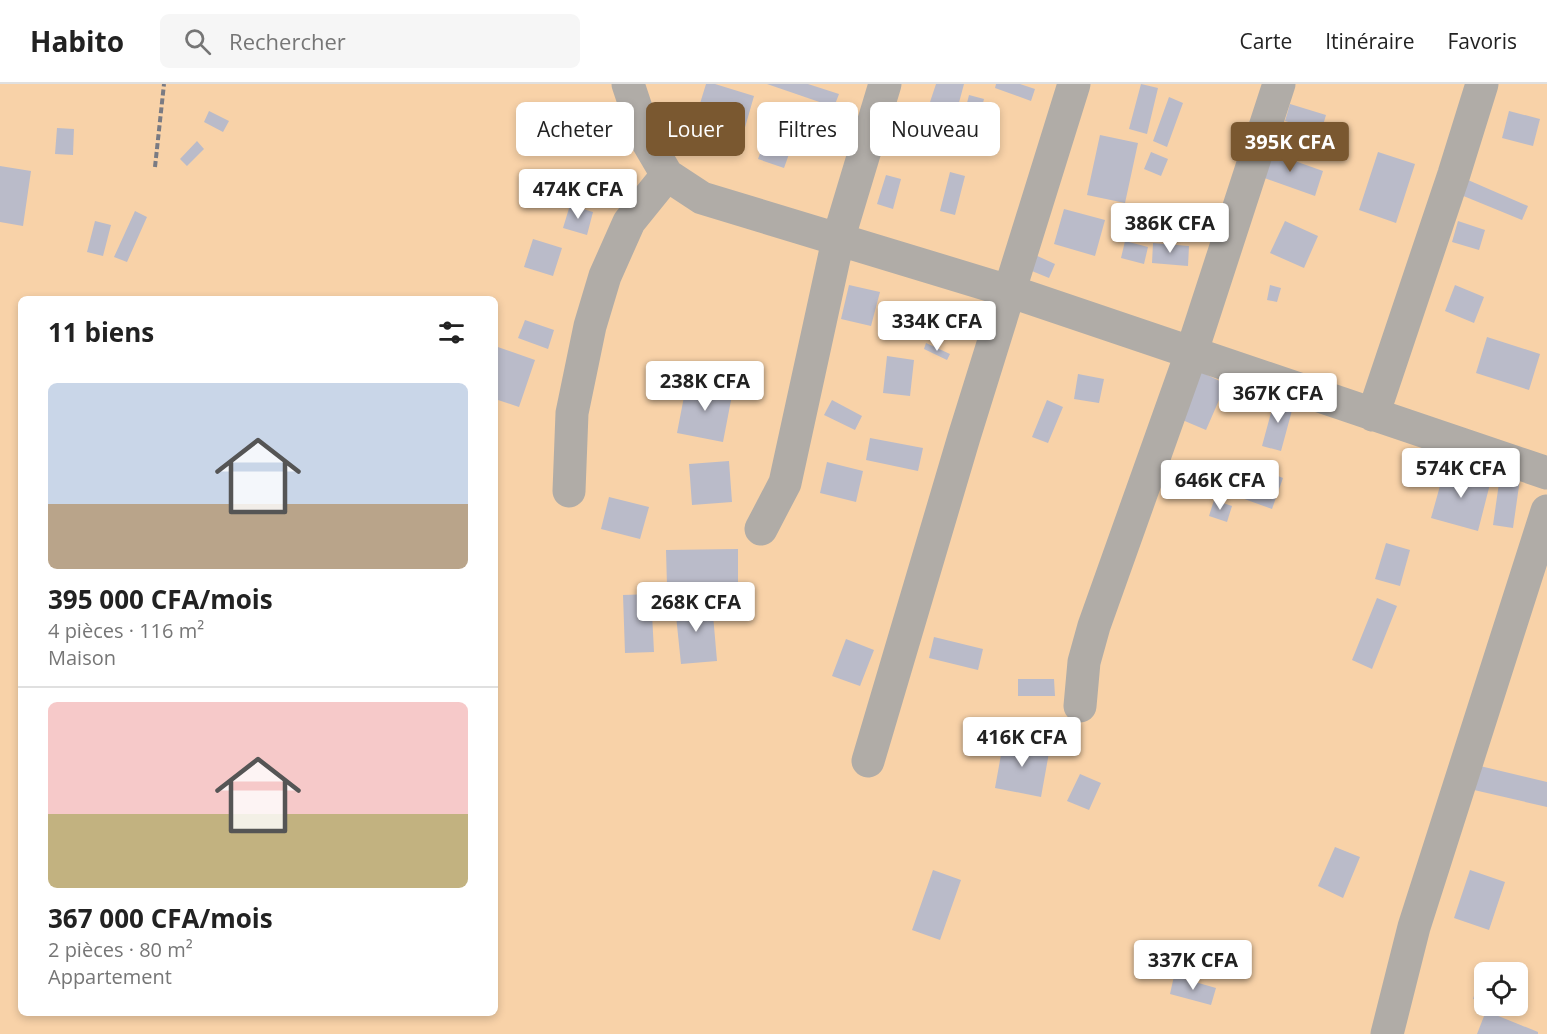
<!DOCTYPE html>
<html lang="fr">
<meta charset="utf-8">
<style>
body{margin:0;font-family:"Open Sans",sans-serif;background:#f6f6f6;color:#222;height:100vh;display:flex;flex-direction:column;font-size:22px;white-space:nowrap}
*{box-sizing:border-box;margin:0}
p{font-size:20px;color:#767676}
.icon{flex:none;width:33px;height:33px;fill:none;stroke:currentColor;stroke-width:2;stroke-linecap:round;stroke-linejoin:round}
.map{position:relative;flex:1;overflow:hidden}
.sheet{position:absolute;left:18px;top:212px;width:480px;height:720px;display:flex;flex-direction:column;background:#fff;border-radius:9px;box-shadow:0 3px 9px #0003}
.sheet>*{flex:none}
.hud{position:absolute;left:516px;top:18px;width:570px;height:54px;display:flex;gap:12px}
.controls{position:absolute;left:1474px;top:878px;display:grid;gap:12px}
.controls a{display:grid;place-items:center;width:54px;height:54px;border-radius:9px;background:#fff;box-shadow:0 3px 9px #0003;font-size:30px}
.price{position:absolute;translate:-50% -51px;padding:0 14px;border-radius:6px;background:#fff;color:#222;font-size:20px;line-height:39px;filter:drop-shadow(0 2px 3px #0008)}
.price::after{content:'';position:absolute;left:50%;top:36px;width:18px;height:14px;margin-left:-9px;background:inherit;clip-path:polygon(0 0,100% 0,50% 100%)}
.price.current{background:#7a5830;color:#fff}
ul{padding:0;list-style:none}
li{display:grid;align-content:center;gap:12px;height:318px;padding:0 30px}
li+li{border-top:2px solid #e0e0e0}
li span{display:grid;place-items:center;height:186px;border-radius:9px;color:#555}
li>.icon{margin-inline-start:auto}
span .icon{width:108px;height:108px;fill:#fffc;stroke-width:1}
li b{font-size:26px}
h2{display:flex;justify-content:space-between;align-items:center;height:72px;padding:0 30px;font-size:26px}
.tag{padding:0 21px;border-radius:9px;background:#fff;box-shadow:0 3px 9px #0003;font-size:21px;line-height:54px}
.tag.current{background:#7a5830;color:#fff}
header{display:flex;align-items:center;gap:36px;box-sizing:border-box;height:84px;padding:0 30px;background:#fff;border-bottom:2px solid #e0e0e0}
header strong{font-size:28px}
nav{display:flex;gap:33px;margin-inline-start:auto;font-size:21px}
.search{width:420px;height:54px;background:#f6f6f6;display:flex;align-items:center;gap:15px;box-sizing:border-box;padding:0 21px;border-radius:9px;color:#767676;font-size:22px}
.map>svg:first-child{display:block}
.green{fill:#f8d2a8;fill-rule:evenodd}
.building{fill:#babbc9}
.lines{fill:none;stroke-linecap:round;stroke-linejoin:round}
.path{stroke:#7a7b83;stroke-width:4;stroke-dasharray:6 3;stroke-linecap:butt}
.minor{stroke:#b0aca7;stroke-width:33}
</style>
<header>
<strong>Habito</strong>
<div class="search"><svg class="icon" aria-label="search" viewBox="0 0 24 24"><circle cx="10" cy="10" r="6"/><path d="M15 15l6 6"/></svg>Rechercher</div>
<nav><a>Carte</a><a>Itinéraire</a><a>Favoris</a></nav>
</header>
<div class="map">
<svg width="1547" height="950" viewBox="0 0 1547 950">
<rect width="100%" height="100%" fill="#f0f1fd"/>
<path class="green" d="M 0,0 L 1547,0 L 1547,950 L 0,950 ZM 21,214 L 495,214 L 495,928 L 21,928 ZM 1485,888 L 1518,888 L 1518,921 L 1485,921 Z"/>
<path class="building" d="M 706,0 L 715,0 L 754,12 L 742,54 L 694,39 Z
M 767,0 L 808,0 L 839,10 L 834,23 Z
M 936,0 L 964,0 L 957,26 L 930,18 Z
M 996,0 L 1020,0 L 1035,5 L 1031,17 L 995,4 Z
M 1141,0 L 1158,4 L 1147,50 L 1129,45 Z
M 969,11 L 984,15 L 978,39 L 963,35 Z
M 1169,13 L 1183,19 L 1167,63 L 1153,57 Z
M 1290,20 L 1326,31 L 1321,48 L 1285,37 Z
M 209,27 L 229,37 L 223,48 L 204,38 Z
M 1509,27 L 1540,35 L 1533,62 L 1502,54 Z
M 809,30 L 837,37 L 833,54 L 805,47 Z
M 57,44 L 74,45 L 73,71 L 55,70 Z
M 767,50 L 793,59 L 784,84 L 758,75 Z
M 1100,51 L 1138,59 L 1125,119 L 1087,111 Z
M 197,57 L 204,65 L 187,82 L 180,75 Z
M 1264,66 L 1323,87 L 1315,112 L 1256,91 Z
M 1151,68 L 1168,75 L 1161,92 L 1144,85 Z
M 1378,68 L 1415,80 L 1396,139 L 1359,126 Z
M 0,82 L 31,87 L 23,142 L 0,138 Z
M 950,88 L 965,92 L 955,131 L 940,127 Z
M 886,91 L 901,95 L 893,125 L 877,120 Z
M 1468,96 L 1528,122 L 1522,136 L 1461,111 Z
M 570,121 L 593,128 L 587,151 L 563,144 Z
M 1064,125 L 1105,136 L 1095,172 L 1054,160 Z
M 135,127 L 147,133 L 127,178 L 114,173 Z
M 95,137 L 111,141 L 103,172 L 87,168 Z
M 1285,137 L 1318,152 L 1304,184 L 1270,169 Z
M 1458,137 L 1485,146 L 1479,166 L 1452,158 Z
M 533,155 L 562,164 L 553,192 L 524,183 Z
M 1125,157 L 1148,163 L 1144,180 L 1121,174 Z
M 1153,159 L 1189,162 L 1188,182 L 1152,179 Z
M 1033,170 L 1055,180 L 1049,194 L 1027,185 Z
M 849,201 L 880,208 L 871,242 L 841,235 Z
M 1270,201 L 1281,204 L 1277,218 L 1267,216 Z
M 1455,201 L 1484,213 L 1474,239 L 1445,227 Z
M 525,236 L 554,246 L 548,265 L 518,254 Z
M 1487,253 L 1540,270 L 1529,306 L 1476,289 Z
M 926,259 L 950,270 L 947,276 L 924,265 Z
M 495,262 L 535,276 L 519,323 L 495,315 Z
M 887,272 L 914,276 L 910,312 L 883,309 Z
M 1201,288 L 1226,300 L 1206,346 L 1180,335 Z
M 1078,290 L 1104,295 L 1099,319 L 1074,315 Z
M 687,297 L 733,306 L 723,358 L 677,349 Z
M 1275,314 L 1294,319 L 1281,367 L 1262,362 Z
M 832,316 L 862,332 L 855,346 L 824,331 Z
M 1047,316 L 1063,323 L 1048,359 L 1032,353 Z
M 870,354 L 923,364 L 918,387 L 866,376 Z
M 729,377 L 732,418 L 692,421 L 689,380 Z
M 827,378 L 863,387 L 856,418 L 820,409 Z
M 1248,380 L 1283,394 L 1272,425 L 1236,412 Z
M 1445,384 L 1491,396 L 1478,447 L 1431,434 Z
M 1501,385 L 1521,388 L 1513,444 L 1493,441 Z
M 609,413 L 649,423 L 640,455 L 601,445 Z
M 1214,416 L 1232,422 L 1227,438 L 1209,432 Z
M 1386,459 L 1410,466 L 1400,502 L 1375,495 Z
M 738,465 L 738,501 L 667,502 L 666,466 Z
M 651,510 L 654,568 L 625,569 L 623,511 Z
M 1377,514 L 1397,522 L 1372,585 L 1352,576 Z
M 712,519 L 717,577 L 681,580 L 675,522 Z
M 934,553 L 983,565 L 978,586 L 929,574 Z
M 846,555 L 874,566 L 860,602 L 832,592 Z
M 1018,595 L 1054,595 L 1055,612 L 1018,612 Z
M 1004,654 L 1050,663 L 1041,713 L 995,704 Z
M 1480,682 L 1547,698 L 1547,723 L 1474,706 Z
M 1080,690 L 1101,699 L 1089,726 L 1067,717 Z
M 1335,763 L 1360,773 L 1343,814 L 1318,802 Z
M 933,786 L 961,796 L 940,856 L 912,846 Z
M 1470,786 L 1505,798 L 1489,846 L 1454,834 Z
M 1482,887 L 1485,888 L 1485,918 L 1473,915 Z
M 1174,892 L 1216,904 L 1211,921 L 1170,910 Z
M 1486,927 L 1538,948 L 1538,950 L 1477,950 Z"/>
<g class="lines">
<path class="path" d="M 155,83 L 164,0"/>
<path class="minor" d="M 628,0 L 647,57 L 667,91 L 702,114 L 1015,209 L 1547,389
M 1373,331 L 1454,90 L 1482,0
M 569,407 L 572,329 L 590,242 L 605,192 L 629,138 L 667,91
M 761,445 L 785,399 L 838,156 L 885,0
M 1080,622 L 1084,578 L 1094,542 L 1192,267 L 1279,0
M 868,677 L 964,353 L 1074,0
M 1387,950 L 1414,843 L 1547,427"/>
</g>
</svg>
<div class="controls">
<a><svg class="icon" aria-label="locate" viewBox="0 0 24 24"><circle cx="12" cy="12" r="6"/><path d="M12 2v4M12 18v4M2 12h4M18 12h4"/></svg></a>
</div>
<b class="price current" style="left:1290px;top:89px">395K CFA</b>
<b class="price" style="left:578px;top:136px">474K CFA</b>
<b class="price" style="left:1170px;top:170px">386K CFA</b>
<b class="price" style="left:937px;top:268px">334K CFA</b>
<b class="price" style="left:705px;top:328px">238K CFA</b>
<b class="price" style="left:1278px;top:340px">367K CFA</b>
<b class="price" style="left:1461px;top:415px">574K CFA</b>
<b class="price" style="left:1220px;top:427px">646K CFA</b>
<b class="price" style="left:696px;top:549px">268K CFA</b>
<b class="price" style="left:1022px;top:684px">416K CFA</b>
<b class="price" style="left:1193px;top:907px">337K CFA</b>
<div class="hud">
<a class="tag">Acheter</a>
<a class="tag current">Louer</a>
<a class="tag">Filtres</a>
<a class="tag">Nouveau</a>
</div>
<section class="sheet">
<h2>11 biens<svg class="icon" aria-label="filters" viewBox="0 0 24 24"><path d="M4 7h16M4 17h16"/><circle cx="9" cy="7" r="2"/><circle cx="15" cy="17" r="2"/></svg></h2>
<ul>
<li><span style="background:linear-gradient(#c9d6e8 65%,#b9a48a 0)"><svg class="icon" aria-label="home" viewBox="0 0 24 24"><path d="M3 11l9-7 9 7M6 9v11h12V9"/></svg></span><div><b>395 000 CFA/mois</b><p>4 pièces · 116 m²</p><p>Maison</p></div></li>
<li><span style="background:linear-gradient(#f6c9c9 60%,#c2b280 0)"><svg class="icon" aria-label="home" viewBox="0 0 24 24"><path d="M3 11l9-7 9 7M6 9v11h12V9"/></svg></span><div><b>367 000 CFA/mois</b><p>2 pièces · 80 m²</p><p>Appartement</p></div></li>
</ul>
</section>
</div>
